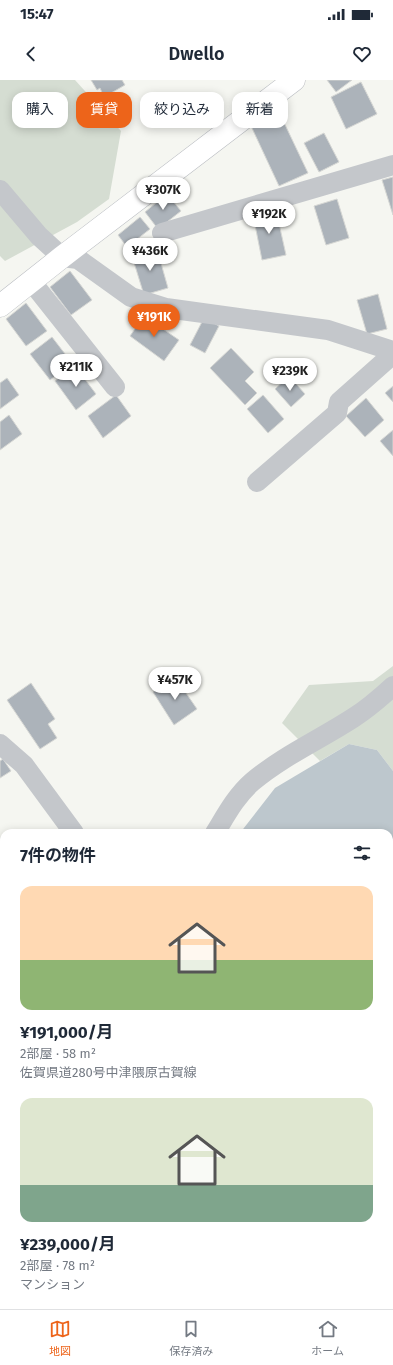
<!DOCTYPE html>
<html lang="ja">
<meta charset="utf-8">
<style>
body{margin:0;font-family:"Fira Sans","Noto Sans JP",sans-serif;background:#f6f6f7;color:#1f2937;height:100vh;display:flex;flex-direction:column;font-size:15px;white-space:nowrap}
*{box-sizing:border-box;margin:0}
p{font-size:13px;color:#747a83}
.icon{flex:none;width:22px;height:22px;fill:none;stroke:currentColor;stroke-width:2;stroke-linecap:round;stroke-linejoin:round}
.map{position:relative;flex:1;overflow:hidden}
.side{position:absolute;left:0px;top:749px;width:393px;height:480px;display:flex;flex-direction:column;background:#fff;border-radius:12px 12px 0 0;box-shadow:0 2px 10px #0003}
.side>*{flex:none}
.hud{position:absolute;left:12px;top:12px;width:369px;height:36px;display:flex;gap:8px}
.price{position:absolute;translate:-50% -34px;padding:0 9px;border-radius:14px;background:#fff;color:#222;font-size:13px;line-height:26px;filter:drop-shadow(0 1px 2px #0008)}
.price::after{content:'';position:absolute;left:50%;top:24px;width:12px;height:9px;margin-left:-6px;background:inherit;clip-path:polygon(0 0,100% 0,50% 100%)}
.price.active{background:#ed641a;color:#fff}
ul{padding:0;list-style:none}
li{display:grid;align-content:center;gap:8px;height:212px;padding:0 20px}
li span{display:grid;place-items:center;height:124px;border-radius:12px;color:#555}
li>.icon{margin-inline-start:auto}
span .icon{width:72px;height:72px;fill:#fffc;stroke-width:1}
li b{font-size:17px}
h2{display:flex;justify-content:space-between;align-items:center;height:48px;padding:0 20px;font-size:17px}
.tag{padding:0 14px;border-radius:12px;background:#fff;box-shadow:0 2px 10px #0003;font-size:14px;line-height:36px}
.tag.active{background:#ed641a;color:#fff}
.status{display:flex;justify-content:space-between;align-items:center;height:28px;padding:0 20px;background:#fff;direction:ltr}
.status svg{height:11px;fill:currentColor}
header{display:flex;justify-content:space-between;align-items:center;height:52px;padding:0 20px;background:#fff;font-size:18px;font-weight:600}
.menu{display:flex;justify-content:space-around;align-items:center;height:56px;border-top:1px solid #e0e1e3;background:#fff;font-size:11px;color:#747a83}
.menu a{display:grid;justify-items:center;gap:2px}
.menu .active{color:#ed641a}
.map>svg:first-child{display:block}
.green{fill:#d5ddd2}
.water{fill:#bdc7cd}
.building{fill:#acb3ba;stroke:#d6d7d4}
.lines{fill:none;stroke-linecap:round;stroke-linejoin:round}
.secondary-casing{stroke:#b9bcc1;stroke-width:23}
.street{stroke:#c4c7cb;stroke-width:20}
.secondary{stroke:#fff;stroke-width:22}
</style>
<div class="status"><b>15:47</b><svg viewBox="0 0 49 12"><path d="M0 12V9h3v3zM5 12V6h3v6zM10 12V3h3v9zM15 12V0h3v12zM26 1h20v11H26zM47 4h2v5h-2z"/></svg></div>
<header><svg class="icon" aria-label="back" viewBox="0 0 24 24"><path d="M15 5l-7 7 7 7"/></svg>Dwello<svg class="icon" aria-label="heart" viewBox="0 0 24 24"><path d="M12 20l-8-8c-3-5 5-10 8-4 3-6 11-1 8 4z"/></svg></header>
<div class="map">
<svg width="393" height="1229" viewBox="0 0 393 1229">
<rect width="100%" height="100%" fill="#f5f6f1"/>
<path class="green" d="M 0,0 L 75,0 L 121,51 L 109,119 L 77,142 L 5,181 L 0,176 Z
M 393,586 L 393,691 L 377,670 L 349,664 L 320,681 L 282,643 L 309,605 L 373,601 Z
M 393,850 L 393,905 L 389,905 L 389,853 Z
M 393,1142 L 393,1203 L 389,1197 L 389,1156 Z"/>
<path class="water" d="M 349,664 L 377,670 L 393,691 L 393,850 L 389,853 L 389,753 L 240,753 L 275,708 Z"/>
<path class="building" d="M 91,0 L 122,0 L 125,5 L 104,17 L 100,8 L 97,10 Z
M 327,0 L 352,0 L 336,12 Z
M 361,2 L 377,34 L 346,49 L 331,17 Z
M 279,32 L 308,93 L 279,106 L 251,46 Z
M 324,53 L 339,82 L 319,92 L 304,63 Z
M 393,97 L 393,135 L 382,100 Z
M 167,114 L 181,131 L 158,149 L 145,132 Z
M 337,119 L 349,158 L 326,165 L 314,126 Z
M 276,130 L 286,175 L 262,180 L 253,135 Z
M 140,137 L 150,149 L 127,167 L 118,155 Z
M 157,169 L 168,208 L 144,215 L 132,176 Z
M 70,191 L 92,220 L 71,235 L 50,207 Z
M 378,214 L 387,249 L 367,254 L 357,220 Z
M 26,223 L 47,251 L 26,266 L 6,239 Z
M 144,236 L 179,260 L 164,281 L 130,256 Z
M 204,238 L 219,246 L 205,273 L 190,265 Z
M 52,257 L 72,283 L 50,300 L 30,274 Z
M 231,268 L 254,292 L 245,301 L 257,313 L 245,325 L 210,288 Z
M 75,286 L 96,314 L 76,330 L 55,301 Z
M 289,296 L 305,314 L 291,327 L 275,309 Z
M 7,298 L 19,315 L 0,329 L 0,303 Z
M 393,306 L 393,322 L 385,313 Z
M 116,315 L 131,336 L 103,358 L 88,336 Z
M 263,315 L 284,339 L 268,353 L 247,329 Z
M 366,318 L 384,340 L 365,357 L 346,336 Z
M 9,335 L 22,354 L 0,370 L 0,342 Z
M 393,350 L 393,376 L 380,361 Z
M 175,597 L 197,629 L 174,645 L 153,612 Z
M 31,603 L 55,639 L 48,644 L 57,658 L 40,669 L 7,620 Z
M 3,679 L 11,691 L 0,698 L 0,681 Z
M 4,875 L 4,912 L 0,903 L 0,877 Z
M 4,932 L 4,969 L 0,958 L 0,934 Z
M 0,1114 L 4,1122 L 4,1149 L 0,1151 Z"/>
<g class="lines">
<defs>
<path id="secondary" d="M 0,226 L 62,177 L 294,0"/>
</defs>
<use href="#secondary" class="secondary-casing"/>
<path class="street" d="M 0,110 L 39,156 L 62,177 L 78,179 L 131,217 L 166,228 L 328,250 L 393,271
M 162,153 L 393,85
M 31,201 L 115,307
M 257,402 L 337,333 L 339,322 L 393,274
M 0,664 L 24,685 L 74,753
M 215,753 C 226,735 236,716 252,702 C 283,676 319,660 353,638 C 367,629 380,618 393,606
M 0,928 L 4,926
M 389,994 L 393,992
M 0,1094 L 4,1100
M 0,1200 L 4,1198
M 87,1225 L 90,1229"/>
<use href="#secondary" class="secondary"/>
</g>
</svg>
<b class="price" style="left:163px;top:131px">¥307K</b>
<b class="price" style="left:269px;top:155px">¥192K</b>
<b class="price" style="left:150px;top:192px">¥436K</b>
<b class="price active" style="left:154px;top:258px">¥191K</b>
<b class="price" style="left:76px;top:308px">¥211K</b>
<b class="price" style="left:290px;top:312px">¥239K</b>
<b class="price" style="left:175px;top:621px">¥457K</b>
<div class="hud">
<a class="tag">購入</a>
<a class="tag active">賃貸</a>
<a class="tag">絞り込み</a>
<a class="tag">新着</a>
</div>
<section class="side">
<h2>7件の物件<svg class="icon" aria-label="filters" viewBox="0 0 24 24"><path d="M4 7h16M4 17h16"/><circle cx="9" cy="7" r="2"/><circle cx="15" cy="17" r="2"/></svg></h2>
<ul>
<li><span style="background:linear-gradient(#ffd9b3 60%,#8fb573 0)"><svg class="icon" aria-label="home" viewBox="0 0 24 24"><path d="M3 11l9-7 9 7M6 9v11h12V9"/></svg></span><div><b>¥191,000/月</b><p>2部屋 · 58 m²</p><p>佐賀県道280号中津隈原古賀線</p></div></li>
<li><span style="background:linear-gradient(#dfe7d0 70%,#7fa58c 0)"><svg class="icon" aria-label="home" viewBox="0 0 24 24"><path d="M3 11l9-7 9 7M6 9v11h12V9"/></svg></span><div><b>¥239,000/月</b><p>2部屋 · 78 m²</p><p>マンション</p></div></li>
</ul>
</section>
</div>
<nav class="menu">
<a class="active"><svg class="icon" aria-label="map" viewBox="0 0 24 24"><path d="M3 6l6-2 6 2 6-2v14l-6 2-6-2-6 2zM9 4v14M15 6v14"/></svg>地図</a>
<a><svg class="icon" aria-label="saved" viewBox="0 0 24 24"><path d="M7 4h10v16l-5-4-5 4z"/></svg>保存済み</a>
<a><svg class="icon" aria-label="home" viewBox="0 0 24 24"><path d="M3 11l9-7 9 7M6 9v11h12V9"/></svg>ホーム</a>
</nav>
